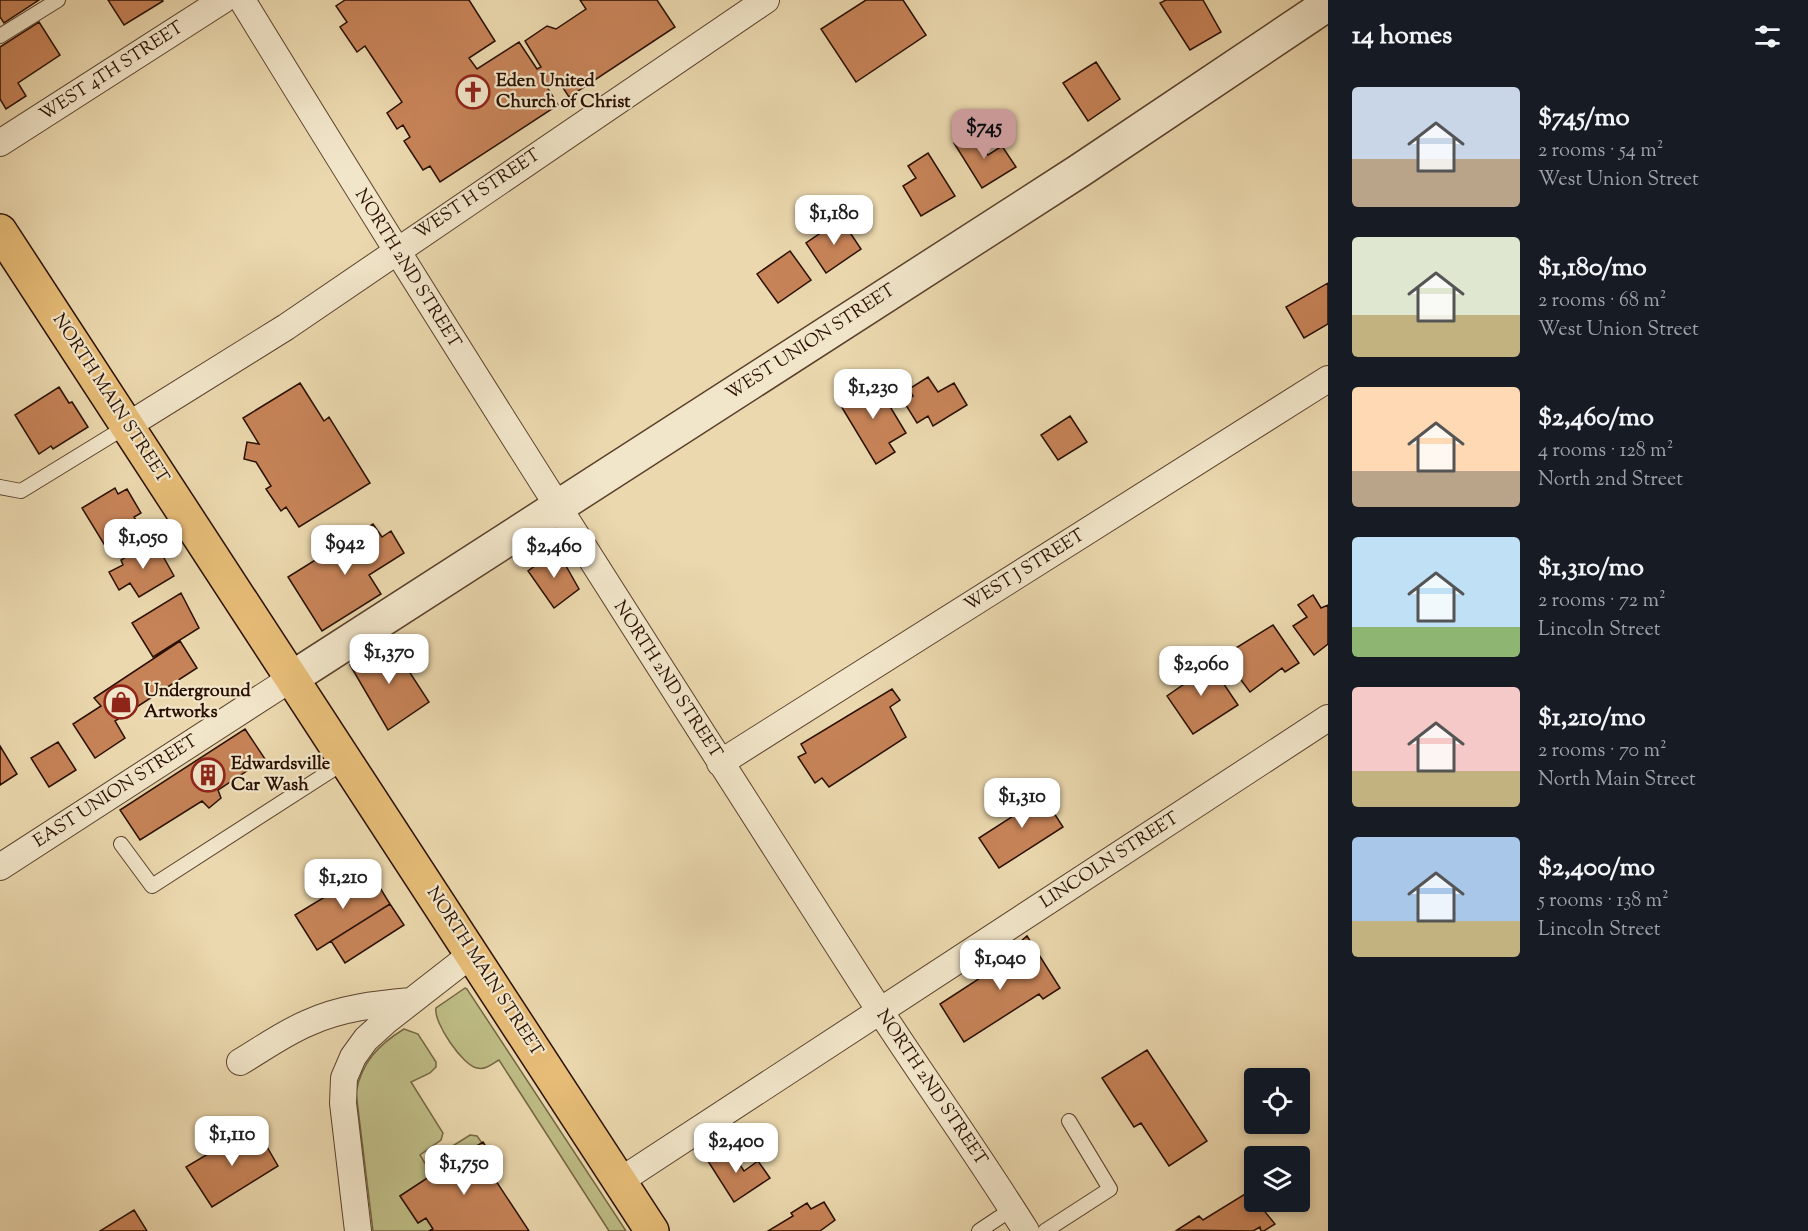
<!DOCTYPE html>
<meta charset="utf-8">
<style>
body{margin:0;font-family:"Sorts Mill Goudy",serif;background:#20242c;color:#f1f3f6;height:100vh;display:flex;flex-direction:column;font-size:22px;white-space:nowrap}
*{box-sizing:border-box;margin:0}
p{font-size:20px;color:#9ea1a6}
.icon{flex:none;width:33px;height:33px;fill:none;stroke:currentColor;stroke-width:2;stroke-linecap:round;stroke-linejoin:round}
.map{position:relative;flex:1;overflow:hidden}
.sheet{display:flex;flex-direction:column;background:#171b24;width:480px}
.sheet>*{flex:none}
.controls{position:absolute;left:1244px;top:1068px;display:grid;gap:12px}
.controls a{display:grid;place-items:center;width:66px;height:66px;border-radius:6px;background:#171b24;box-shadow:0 3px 9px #0003;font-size:30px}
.price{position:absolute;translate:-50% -51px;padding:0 14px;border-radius:12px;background:#fff;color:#222;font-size:20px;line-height:39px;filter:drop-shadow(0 2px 3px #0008)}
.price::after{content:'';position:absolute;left:50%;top:36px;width:18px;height:14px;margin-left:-9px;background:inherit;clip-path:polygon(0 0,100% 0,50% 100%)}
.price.active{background:#c59692;color:#111}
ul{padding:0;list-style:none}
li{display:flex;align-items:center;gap:18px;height:150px;padding:0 24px}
li span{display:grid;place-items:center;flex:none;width:168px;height:120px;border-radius:6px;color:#555}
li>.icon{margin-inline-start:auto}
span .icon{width:72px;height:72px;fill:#fffc;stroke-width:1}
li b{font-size:26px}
h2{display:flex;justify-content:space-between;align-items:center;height:72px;padding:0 24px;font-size:26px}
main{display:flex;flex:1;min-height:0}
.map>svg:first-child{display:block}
.green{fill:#bebc85;stroke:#746642;stroke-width:1.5}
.building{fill:#c78358;stroke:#290f00;stroke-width:1.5}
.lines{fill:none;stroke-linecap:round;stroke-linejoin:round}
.service-casing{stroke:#5a412c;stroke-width:16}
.minor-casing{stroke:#5a412c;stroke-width:28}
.tertiary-casing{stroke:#5a412c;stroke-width:36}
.primary-casing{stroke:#290f00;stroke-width:36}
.service{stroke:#f2e6ca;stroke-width:14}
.minor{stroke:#f2e6ca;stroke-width:26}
.tertiary{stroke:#f2e6ca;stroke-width:33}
.primary{stroke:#e6bc77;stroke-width:33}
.labels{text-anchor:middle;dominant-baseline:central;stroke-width:4.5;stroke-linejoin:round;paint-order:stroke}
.street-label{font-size:18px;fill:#290f00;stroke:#f2e6ca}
.poi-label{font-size:18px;font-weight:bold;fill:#290f00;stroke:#f2e6ca;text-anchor:start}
</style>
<main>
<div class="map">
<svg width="1328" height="1231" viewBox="0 0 1328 1231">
<rect width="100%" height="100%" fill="#ebd8ae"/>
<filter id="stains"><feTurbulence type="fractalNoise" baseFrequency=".00333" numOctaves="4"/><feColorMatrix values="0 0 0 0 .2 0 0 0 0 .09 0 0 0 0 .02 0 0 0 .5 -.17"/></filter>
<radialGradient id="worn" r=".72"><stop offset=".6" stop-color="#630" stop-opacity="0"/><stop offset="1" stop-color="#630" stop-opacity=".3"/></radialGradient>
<path class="green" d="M 465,988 L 467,989 L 626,1231 L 609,1231 L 499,1060 C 492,1064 486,1070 477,1068 C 463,1066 433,1022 436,1008 Z
M 404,1029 L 418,1034 L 436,1062 L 436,1067 L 430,1073 L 411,1082 L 443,1133 L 441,1140 L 420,1155 L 432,1175 L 400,1196 L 418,1223 L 426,1218 L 433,1229 L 429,1231 L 373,1231 L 356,1092 C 362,1062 378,1045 404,1029 Z
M 470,1135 L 477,1136 L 482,1143 L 451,1162 L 443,1152 Z"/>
<path class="building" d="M 0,0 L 39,0 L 4,23 L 0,17 Z
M 108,0 L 162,0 L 163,1 L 124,25 Z
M 345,0 L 469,0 L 495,41 L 469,58 L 477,69 L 519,42 L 537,69 L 541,67 L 525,41 L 547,26 L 556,29 L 586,9 L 580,0 L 657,0 L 675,27 L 569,97 L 558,80 L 547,87 L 558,105 L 440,182 L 430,166 L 423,170 L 404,141 L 410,137 L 403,125 L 397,129 L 387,113 L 402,102 L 365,46 L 357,52 L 340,27 L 347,22 L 336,6 Z
M 866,0 L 903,0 L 926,35 L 856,82 L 821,29 Z
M 1166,0 L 1203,0 L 1221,32 L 1190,50 L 1160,3 Z
M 39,22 L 60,55 L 18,83 L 26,96 L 6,109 L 0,99 L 0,47 Z
M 1096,62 L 1120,99 L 1088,121 L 1063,83 Z
M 973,131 L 988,155 L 1002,146 L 1016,167 L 982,188 L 954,143 Z
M 928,153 L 955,196 L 921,216 L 903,186 L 916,178 L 908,166 Z
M 841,219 L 861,249 L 826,273 L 806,243 Z
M 790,251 L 811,280 L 778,303 L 757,274 Z
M 1328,283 L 1328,324 L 1304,338 L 1286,307 Z
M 928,377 L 938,392 L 954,383 L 967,405 L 933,426 L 928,416 L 917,423 L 904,402 L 913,396 L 909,389 Z
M 874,380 L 906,433 L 889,443 L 895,452 L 876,464 L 838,401 Z
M 300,383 L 324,421 L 329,417 L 370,483 L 299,527 L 286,507 L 281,511 L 266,489 L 271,486 L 256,462 L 244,459 L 247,442 L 259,444 L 243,418 Z
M 59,387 L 69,403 L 72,402 L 88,427 L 53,449 L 51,446 L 39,454 L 15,415 Z
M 1070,416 L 1087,442 L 1058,460 L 1041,435 Z
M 115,488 L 118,494 L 127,489 L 141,513 L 134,517 L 138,523 L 104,544 L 82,508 Z
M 373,524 L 382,537 L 391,531 L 404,553 L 369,575 L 381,594 L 322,631 L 288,577 Z
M 154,540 L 174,576 L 139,597 L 130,583 L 119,590 L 109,572 L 123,565 L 121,560 Z
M 557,550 L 579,589 L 554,608 L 528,571 Z
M 181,593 L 199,628 L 153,657 L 132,623 Z
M 1313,595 L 1321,608 L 1328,605 L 1328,644 L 1314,655 L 1293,626 L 1307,617 L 1298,605 Z
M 1273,625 L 1299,663 L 1285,672 L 1282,668 L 1250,692 L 1223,656 Z
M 180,641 L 197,668 L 115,721 L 125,738 L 95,758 L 73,724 L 101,706 L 94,698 Z
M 390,642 L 429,702 L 388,730 L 350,665 Z
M 1197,660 L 1206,671 L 1211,665 L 1238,705 L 1193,734 L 1167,696 L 1187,682 L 1180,671 Z
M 892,689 L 900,700 L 890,707 L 906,737 L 829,787 L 822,778 L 815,783 L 798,757 L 806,753 L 801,744 Z
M 245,729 L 265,759 L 218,790 L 221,798 L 209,808 L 202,801 L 140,840 L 120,810 Z
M 58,742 L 76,770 L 49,787 L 31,758 Z
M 0,746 L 17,774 L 0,785 Z
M 1032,786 L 1040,797 L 1043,796 L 1063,827 L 999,868 L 979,838 L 1024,809 L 1016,797 Z
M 369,870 L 390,904 L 317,950 L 295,915 Z
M 390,904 L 404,925 L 345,963 L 331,941 Z
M 1027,936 L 1060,988 L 1043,999 L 1039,994 L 964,1042 L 940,1004 L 1008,960 L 1006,954 Z
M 1147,1050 L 1207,1141 L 1169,1166 L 1141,1123 L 1134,1127 L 1102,1078 Z
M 255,1126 L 278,1166 L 212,1207 L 186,1167 Z
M 483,1142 L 500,1169 L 492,1175 L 529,1231 L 429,1231 L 433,1229 L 426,1218 L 418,1223 L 400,1196 L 432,1175 L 428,1168 L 446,1156 L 451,1162 Z
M 727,1145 L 744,1171 L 758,1161 L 770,1178 L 734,1202 L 706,1158 Z
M 1250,1191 L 1254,1197 L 1254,1202 L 1257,1202 L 1275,1224 L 1264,1231 L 1261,1231 L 1260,1227 L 1253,1231 L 1177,1230 L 1199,1216 L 1203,1220 Z
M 824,1202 L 835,1220 L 820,1231 L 768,1231 L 793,1216 L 791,1213 L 807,1203 L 811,1209 Z
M 134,1210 L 147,1231 L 100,1231 Z"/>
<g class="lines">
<defs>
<path id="service" d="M 0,36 L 58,0
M 0,487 L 21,491 L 127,426
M 121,844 L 152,886 L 346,761
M 979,1231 L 1012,1209
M 1045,1231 L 1110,1189 L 1069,1121"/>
<path id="minor" d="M 242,0 C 444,330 652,655 860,980 C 914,1065 973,1146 1026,1231
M 0,143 L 223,0
M 127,426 L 286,327 L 766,0
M 720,763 L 1328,379
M 0,867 L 292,678
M 240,1062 C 262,1049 284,1033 308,1023 C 340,1008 377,1004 411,1001
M 620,1181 L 1328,718
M 358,1231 L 343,1103 L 344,1078 L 353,1057 L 366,1039 L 386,1021 L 472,954"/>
<path id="tertiary" d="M 292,678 L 1079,171 L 1328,4"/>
<path id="primary" d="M 0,231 L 652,1231"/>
</defs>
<use href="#service" class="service-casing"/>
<use href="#minor" class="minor-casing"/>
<use href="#tertiary" class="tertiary-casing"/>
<use href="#primary" class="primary-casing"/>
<use href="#service" class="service"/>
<use href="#minor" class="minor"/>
<use href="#tertiary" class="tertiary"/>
<use href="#primary" class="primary"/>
</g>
<defs>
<symbol id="church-ring" viewBox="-11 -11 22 22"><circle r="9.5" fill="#f2e6ca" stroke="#8f2418" stroke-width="1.5"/><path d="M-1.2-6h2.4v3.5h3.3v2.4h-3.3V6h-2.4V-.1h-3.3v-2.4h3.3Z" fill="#8f2418"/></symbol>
<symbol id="shop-ring" viewBox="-11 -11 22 22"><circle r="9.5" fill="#f2e6ca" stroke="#8f2418" stroke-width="1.5"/><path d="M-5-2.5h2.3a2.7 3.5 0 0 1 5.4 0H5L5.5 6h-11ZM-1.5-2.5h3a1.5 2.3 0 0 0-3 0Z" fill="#8f2418"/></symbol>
<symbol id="building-ring" viewBox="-11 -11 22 22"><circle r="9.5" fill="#f2e6ca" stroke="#8f2418" stroke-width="1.5"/><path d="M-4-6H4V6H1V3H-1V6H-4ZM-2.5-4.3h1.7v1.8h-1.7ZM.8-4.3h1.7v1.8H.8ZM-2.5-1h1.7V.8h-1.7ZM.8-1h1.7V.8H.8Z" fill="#8f2418"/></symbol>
</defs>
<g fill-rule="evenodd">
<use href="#church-ring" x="454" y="73" width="38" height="38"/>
<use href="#shop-ring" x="102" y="683" width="38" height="38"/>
<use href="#building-ring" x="189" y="756" width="38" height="38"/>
</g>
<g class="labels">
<g class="street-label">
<text transform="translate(112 72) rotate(-33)">WEST 4TH STREET</text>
<text transform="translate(478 195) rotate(-34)">WEST H STREET</text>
<text transform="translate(407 269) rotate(58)">NORTH 2ND STREET</text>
<text transform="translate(811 343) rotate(-33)">WEST UNION STREET</text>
<text transform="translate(110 399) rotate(57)">NORTH MAIN STREET</text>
<text transform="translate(1025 571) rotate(-32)">WEST J STREET</text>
<text transform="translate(667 680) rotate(57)">NORTH 2ND STREET</text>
<text transform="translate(116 792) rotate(-33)">EAST UNION STREET</text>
<text transform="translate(1110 861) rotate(-33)">LINCOLN STREET</text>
<text transform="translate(484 972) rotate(57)">NORTH MAIN STREET</text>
<text transform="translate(931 1088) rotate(56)">NORTH 2ND STREET</text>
</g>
<g class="poi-label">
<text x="496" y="82">Eden United<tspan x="496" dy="21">Church of Christ</tspan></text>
<text x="144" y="692">Underground<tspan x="144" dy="21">Artworks</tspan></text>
<text x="231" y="765">Edwardsville<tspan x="231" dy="21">Car Wash</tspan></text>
</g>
</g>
<rect width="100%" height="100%" filter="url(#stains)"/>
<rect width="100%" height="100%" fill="url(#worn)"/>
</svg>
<div class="controls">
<a><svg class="icon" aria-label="locate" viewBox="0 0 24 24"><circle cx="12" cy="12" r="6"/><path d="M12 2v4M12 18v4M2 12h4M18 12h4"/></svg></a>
<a><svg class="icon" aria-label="layers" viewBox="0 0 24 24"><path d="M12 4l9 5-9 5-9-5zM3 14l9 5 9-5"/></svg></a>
</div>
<b class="price active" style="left:984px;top:160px">$745</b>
<b class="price" style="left:834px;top:246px">$1,180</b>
<b class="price" style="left:873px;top:420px">$1,230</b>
<b class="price" style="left:143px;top:570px">$1,050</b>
<b class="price" style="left:345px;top:576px">$942</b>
<b class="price" style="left:554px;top:579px">$2,460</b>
<b class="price" style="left:389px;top:685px">$1,370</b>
<b class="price" style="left:1201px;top:697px">$2,060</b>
<b class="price" style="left:1022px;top:829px">$1,310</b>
<b class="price" style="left:343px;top:910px">$1,210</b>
<b class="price" style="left:1000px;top:991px">$1,040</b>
<b class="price" style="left:232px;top:1167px">$1,110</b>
<b class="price" style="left:736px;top:1174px">$2,400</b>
<b class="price" style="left:464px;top:1196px">$1,750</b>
</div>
<section class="sheet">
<h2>14 homes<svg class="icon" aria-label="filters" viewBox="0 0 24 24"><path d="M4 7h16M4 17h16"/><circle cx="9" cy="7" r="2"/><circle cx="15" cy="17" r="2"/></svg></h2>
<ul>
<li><span style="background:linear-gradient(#c9d6e8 60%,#b9a48a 0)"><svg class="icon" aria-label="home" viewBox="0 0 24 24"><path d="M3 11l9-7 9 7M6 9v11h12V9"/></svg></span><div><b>$745/mo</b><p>2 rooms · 54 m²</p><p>West Union Street</p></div></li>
<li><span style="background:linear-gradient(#dfe7d0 65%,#c2b280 0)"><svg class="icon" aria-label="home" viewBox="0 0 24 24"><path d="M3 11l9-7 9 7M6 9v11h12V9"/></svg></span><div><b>$1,180/mo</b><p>2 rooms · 68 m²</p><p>West Union Street</p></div></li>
<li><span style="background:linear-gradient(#ffd9b3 70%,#b9a48a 0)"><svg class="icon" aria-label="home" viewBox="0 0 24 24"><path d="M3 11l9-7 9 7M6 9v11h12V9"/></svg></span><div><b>$2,460/mo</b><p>4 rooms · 128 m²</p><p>North 2nd Street</p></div></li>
<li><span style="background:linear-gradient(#bfe0f5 75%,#8fb573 0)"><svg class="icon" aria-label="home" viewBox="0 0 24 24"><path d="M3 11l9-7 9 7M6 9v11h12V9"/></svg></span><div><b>$1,310/mo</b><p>2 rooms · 72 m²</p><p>Lincoln Street</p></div></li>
<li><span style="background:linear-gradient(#f6c9c9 70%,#c2b280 0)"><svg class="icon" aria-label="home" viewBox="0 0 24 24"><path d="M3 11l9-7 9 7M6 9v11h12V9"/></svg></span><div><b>$1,210/mo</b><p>2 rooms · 70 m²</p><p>North Main Street</p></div></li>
<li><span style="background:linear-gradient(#a9c7e8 70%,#c2b280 0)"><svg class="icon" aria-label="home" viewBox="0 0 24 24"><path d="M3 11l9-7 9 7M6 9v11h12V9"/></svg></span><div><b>$2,400/mo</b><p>5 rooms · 138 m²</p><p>Lincoln Street</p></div></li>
</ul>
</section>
</main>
